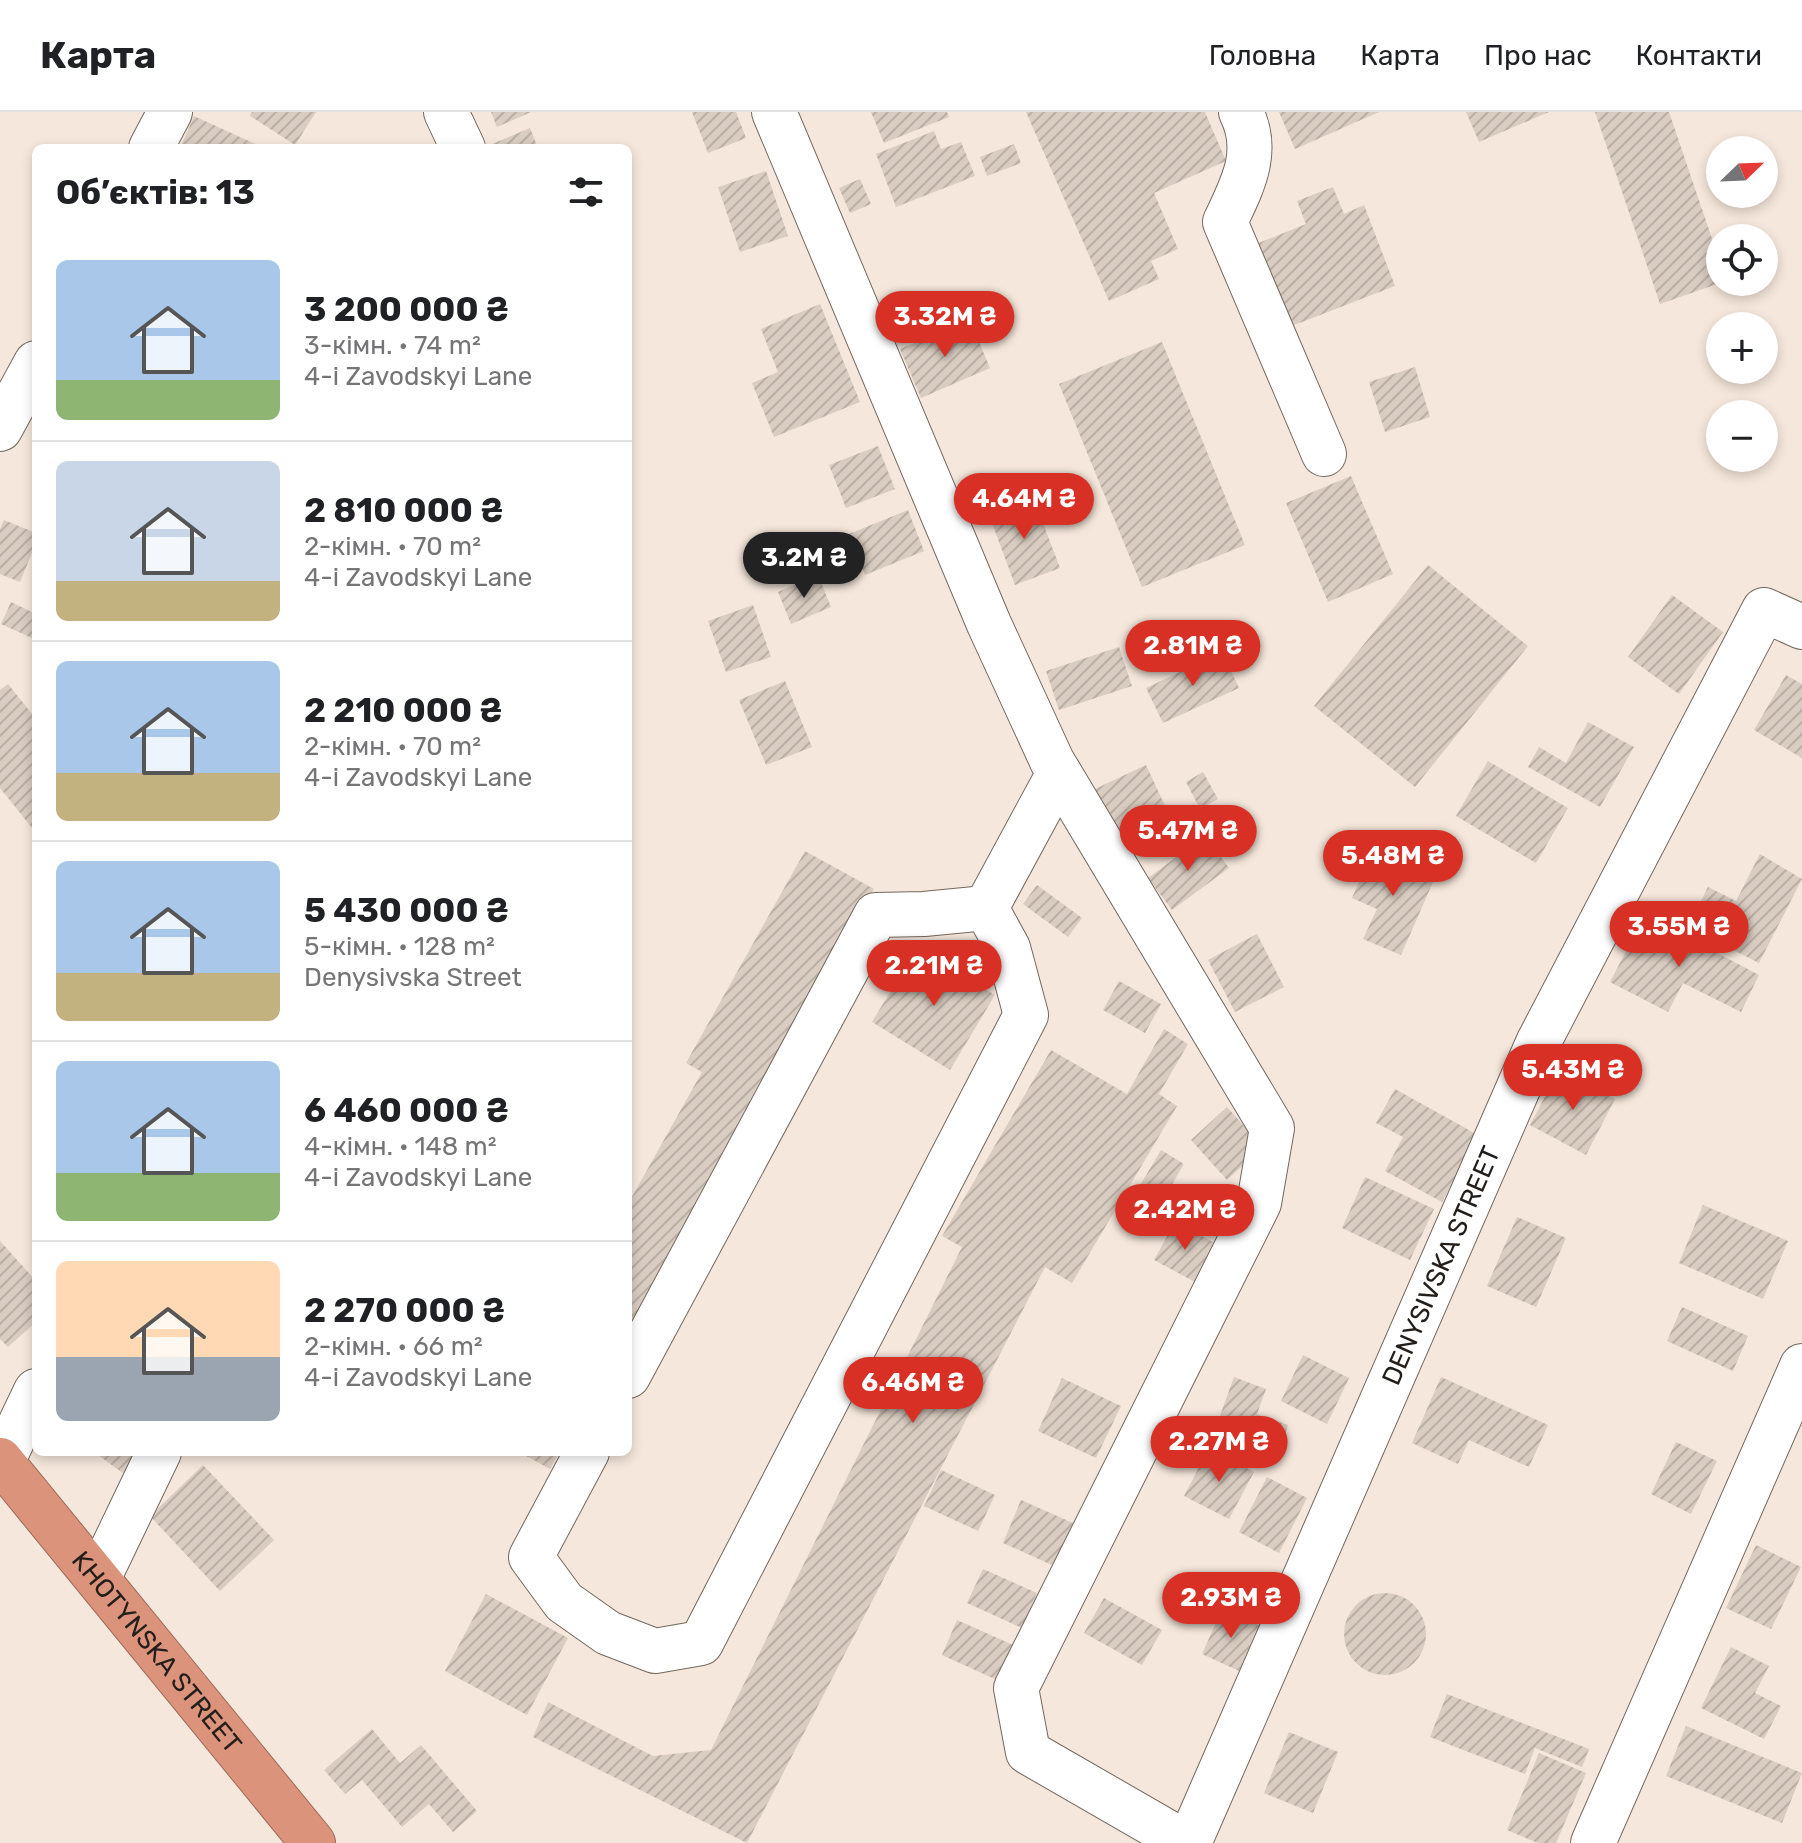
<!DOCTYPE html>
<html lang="uk">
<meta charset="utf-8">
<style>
body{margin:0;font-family:Rubik,sans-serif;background:#f2f2f2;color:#202124;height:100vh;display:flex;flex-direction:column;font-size:30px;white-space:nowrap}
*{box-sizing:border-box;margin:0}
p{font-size:26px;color:#757577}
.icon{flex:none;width:44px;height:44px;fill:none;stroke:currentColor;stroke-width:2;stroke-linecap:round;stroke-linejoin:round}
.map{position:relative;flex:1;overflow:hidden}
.drawer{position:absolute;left:32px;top:32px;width:600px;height:1312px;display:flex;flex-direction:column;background:#fff;border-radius:12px;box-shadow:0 4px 12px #0003}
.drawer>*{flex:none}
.needle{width:52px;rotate:67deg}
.buttons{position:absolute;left:1706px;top:24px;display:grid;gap:16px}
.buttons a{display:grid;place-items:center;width:72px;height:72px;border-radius:50%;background:#fff;box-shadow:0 4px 12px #0003;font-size:40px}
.price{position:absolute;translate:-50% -68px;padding:0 18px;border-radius:28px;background:#d93025;color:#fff;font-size:26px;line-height:52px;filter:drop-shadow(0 2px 4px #0008)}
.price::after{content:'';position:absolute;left:50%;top:48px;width:24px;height:18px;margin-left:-12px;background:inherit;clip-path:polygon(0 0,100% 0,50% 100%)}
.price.active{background:#222;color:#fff}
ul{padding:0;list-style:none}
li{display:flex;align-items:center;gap:24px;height:200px;padding:0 24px}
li+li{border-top:2px solid #e0e0e0}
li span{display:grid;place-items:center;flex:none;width:224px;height:160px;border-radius:12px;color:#555}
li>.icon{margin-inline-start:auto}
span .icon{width:96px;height:96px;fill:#fffc;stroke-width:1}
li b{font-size:34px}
h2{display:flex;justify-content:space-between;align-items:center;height:96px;padding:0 24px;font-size:34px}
header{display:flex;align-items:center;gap:48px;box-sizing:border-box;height:112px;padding:0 40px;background:#fff;border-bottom:2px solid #e0e0e0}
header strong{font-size:38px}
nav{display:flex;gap:44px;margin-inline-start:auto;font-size:28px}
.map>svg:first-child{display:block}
.building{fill:url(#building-hatch)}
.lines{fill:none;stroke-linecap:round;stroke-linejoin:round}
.minor-casing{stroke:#74685e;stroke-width:46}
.highway-casing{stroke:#9b6a59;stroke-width:46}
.minor{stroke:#fff;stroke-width:44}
.highway{stroke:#db937b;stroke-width:44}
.labels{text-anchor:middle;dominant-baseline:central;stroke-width:6;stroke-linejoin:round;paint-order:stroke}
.street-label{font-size:26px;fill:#231e1a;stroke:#fff}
</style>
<header>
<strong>Карта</strong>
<nav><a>Головна</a><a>Карта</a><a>Про нас</a><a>Контакти</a></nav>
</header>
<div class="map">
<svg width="1802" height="1731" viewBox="0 0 1802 1731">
<defs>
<pattern id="building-hatch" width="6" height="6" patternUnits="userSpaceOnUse" patternTransform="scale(2)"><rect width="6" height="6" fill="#d9ccc0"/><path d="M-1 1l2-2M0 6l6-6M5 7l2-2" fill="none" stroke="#baafa4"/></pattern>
</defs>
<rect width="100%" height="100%" fill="#f5e7db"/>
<path class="building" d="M 252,0 L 316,0 L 295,33 L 250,4 Z
M 491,0 L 531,0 L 497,15 Z
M 692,0 L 736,0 L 746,26 L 708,41 Z
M 871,0 L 947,0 L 949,5 L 884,31 Z
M 1026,0 L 1205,0 L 1226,49 L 1154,81 L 1178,137 L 1151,149 L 1159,167 L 1109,189 Z
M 1279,0 L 1379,0 L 1295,37 Z
M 1466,0 L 1549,0 L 1479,30 Z
M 1595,0 L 1669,0 L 1720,150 L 1720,171 L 1660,192 Z
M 194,4 L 260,34 L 259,36 L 180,36 Z
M 530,16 L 538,36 L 494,36 L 492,32 Z
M 934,19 L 941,37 L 961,30 L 975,64 L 896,95 L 876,42 Z
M 1014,32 L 1021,51 L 987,64 L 980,45 Z
M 766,59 L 788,124 L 740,140 L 718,75 Z
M 860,67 L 871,92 L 850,101 L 839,76 Z
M 1333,75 L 1344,102 L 1364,93 L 1395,174 L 1289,215 L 1256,132 L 1306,112 L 1297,89 Z
M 820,192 L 860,290 L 774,325 L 752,271 L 778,260 L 761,217 Z
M 970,208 L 990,256 L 921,286 L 900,237 Z
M 1162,230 L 1245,433 L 1142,475 L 1059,272 Z
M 1415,255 L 1430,305 L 1385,320 L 1369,270 Z
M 878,334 L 895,377 L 846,396 L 829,353 Z
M 1351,364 L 1393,462 L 1328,490 L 1286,391 Z
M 1033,385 L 1060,456 L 1015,473 L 989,403 Z
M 908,398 L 924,439 L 865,463 L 849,422 Z
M 4,408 L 36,421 L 36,431 L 20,470 L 0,462 L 0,417 Z
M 1428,453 L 1528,534 L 1415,675 L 1314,594 Z
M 818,463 L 831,495 L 791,512 L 778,480 Z
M 1672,483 L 1723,520 L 1679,582 L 1628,545 Z
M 11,490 L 36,502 L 36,517 L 32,526 L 1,512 Z
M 753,493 L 771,545 L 726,560 L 708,509 Z
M 1119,535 L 1132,574 L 1059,598 L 1046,559 Z
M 1222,540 L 1239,576 L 1163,611 L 1146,576 Z
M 1786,563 L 1802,572 L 1802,646 L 1754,618 Z
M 785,569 L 812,635 L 766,653 L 739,588 Z
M 8,572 L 36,607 L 36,721 L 0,676 L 0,578 Z
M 1588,610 L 1634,635 L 1600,695 L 1528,655 L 1539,635 L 1566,651 Z
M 1488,649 L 1568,696 L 1536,751 L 1456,704 Z
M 1146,653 L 1174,713 L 1123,737 L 1095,677 Z
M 1203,660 L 1218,687 L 1200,697 L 1186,670 Z
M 1205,724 L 1229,756 L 1172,798 L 1148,766 Z
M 1374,734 L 1437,761 L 1401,843 L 1363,827 L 1377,797 L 1352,786 Z
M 805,739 L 874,777 L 628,1217 L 628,1092 L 702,960 L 686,951 Z
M 1760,742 L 1802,767 L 1759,851 L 1688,815 L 1708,775 L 1736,789 Z
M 1037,773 L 1082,806 L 1068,825 L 1023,792 Z
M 1645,803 L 1759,863 L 1741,900 L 1683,871 L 1668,900 L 1610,870 Z
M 1257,822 L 1284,875 L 1235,900 L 1208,848 Z
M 917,835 L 995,883 L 950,958 L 872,910 Z
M 1119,869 L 1161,892 L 1145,921 L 1103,898 Z
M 1164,917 L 1188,932 L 1159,982 L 1177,994 L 1072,1171 L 1045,1155 L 747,1731 L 533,1625 L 548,1590 L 653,1644 L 711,1638 L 962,1135 L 942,1124 L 1051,938 L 1127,982 Z
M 1559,958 L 1615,987 L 1586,1043 L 1530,1013 Z
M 1395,977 L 1478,1023 L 1442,1090 L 1385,1059 L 1403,1025 L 1376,1011 Z
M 1227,995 L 1263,1035 L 1227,1068 L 1191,1028 Z
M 1161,1038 L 1184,1052 L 1145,1118 L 1122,1104 Z
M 1365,1065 L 1434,1097 L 1410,1148 L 1342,1116 Z
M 1703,1093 L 1788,1129 L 1763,1187 L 1679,1151 Z
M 1517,1105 L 1566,1126 L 1536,1195 L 1487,1174 Z
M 1175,1110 L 1217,1132 L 1195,1170 L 1154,1148 Z
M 0,1129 L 36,1169 L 36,1210 L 8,1235 L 0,1227 Z
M 1682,1195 L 1748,1224 L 1733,1259 L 1667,1229 Z
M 1303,1243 L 1349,1266 L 1327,1312 L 1281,1289 Z
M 1234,1265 L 1266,1277 L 1257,1302 L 1288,1313 L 1280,1335 L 1217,1312 Z
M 1441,1265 L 1548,1313 L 1529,1355 L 1469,1328 L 1458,1352 L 1412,1331 Z
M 1062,1266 L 1121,1294 L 1096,1346 L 1038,1319 Z
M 1676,1330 L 1717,1349 L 1691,1402 L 1651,1382 Z
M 1209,1336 L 1254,1360 L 1229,1407 L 1184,1384 Z
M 94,1340 L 140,1340 L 124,1362 Z
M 519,1340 L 559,1340 L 550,1357 Z
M 203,1353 L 274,1428 L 220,1479 L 150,1404 Z
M 941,1358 L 995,1383 L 978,1419 L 924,1394 Z
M 1267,1365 L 1307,1386 L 1279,1441 L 1239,1420 Z
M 1021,1388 L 1073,1411 L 1054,1454 L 1003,1431 Z
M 1756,1433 L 1801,1455 L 1771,1517 L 1726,1496 Z
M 983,1457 L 1037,1481 L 1022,1516 L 967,1491 Z
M1344 1522a41 41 0 1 1 82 0a41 41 0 1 1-82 0Z
M 486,1482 L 568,1526 L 527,1603 L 445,1559 Z
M 1104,1486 L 1162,1518 L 1142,1553 L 1084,1521 Z
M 1222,1497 L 1259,1513 L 1239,1559 L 1202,1542 Z
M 957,1508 L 1013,1533 L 997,1568 L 942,1543 Z
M 1731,1535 L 1769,1554 L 1755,1581 L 1781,1594 L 1764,1627 L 1701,1596 Z
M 1447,1582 L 1589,1637 L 1582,1655 L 1535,1636 L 1525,1662 L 1430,1625 Z
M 1686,1614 L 1802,1661 L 1782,1711 L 1666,1664 Z
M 372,1617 L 400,1651 L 421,1633 L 477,1699 L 453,1720 L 429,1692 L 402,1715 L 362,1668 L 345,1682 L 324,1658 Z
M 1289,1620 L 1338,1640 L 1313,1701 L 1264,1681 Z
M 1539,1641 L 1586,1661 L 1556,1731 L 1538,1731 L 1507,1718 Z"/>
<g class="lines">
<defs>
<g id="minor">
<path d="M 446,0 L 463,36"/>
<path d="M 774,0 L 989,512 L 1052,649 L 1272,1016 L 1259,1091 L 1016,1576 L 1028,1640 L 1186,1731"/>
<path d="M 1241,0 C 1261,40 1242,74 1225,110 L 1324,342"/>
<path d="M 151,36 L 170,0"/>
<path d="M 0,317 L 36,251"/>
<path d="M 986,796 L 1059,661"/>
<path d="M 628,1264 L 876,803 L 924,802 L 986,796"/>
<path d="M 587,1340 L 531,1445 L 564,1490 L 608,1521 L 655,1539 L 701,1531 L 1026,903 L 1008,836 L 986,796"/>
<path d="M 2,1350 L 36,1279"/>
<path d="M 98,1467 L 159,1340"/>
<path id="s1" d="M 1189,1731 L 1538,931 L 1764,498 L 1802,515"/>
<path d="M 1593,1731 L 1802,1254"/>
</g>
<g id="highway">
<path id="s2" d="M 0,1348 L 313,1731"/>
</g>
</defs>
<use href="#minor" class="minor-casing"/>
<use href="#highway" class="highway-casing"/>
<use href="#minor" class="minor"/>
<use href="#highway" class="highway"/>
</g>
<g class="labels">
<g class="street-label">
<text stroke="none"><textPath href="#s1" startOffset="630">DENYSIVSKA STREET</textPath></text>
<text stroke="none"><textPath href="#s2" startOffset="248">KHOTYNSKA STREET</textPath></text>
</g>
</g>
</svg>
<div class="buttons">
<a><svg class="needle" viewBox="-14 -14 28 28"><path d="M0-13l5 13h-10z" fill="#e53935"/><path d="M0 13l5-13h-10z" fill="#757577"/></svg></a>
<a><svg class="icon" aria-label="locate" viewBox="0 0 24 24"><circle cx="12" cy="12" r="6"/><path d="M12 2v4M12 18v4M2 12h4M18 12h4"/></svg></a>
<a>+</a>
<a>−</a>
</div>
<b class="price" style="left:945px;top:247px">3.32M ₴</b>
<b class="price" style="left:1024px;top:429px">4.64M ₴</b>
<b class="price active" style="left:804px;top:488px">3.2M ₴</b>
<b class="price" style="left:1193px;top:576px">2.81M ₴</b>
<b class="price" style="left:1188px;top:761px">5.47M ₴</b>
<b class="price" style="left:1393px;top:786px">5.48M ₴</b>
<b class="price" style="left:1679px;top:857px">3.55M ₴</b>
<b class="price" style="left:934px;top:896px">2.21M ₴</b>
<b class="price" style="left:1573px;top:1000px">5.43M ₴</b>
<b class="price" style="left:1185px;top:1140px">2.42M ₴</b>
<b class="price" style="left:913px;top:1313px">6.46M ₴</b>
<b class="price" style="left:1219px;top:1372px">2.27M ₴</b>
<b class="price" style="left:1231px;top:1528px">2.93M ₴</b>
<section class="drawer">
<h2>Об’єктів: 13<svg class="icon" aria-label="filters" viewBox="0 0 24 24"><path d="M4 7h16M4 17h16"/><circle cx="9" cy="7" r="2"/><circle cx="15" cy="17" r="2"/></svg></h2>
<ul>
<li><span style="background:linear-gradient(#a9c7e8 75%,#8fb573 0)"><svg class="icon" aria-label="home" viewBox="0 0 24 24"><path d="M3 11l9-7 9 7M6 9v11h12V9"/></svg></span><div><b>3 200 000 ₴</b><p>3-кімн. · 74 m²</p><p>4-i Zavodskyi Lane</p></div></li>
<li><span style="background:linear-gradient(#c9d6e8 75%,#c2b280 0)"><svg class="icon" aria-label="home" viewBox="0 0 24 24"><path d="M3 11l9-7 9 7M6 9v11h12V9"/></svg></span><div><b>2 810 000 ₴</b><p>2-кімн. · 70 m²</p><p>4-i Zavodskyi Lane</p></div></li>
<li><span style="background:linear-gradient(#a9c7e8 70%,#c2b280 0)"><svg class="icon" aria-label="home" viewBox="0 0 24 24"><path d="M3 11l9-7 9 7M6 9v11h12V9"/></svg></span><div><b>2 210 000 ₴</b><p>2-кімн. · 70 m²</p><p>4-i Zavodskyi Lane</p></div></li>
<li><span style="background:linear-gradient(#a9c7e8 70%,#c2b280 0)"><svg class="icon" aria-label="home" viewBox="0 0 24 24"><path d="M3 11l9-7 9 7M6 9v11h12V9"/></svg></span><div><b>5 430 000 ₴</b><p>5-кімн. · 128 m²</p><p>Denysivska Street</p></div></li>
<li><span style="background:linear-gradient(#a9c7e8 70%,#8fb573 0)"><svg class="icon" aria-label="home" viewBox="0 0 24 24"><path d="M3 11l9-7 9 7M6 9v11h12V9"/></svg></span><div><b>6 460 000 ₴</b><p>4-кімн. · 148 m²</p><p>4-i Zavodskyi Lane</p></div></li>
<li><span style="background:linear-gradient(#ffd9b3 60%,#9aa5b1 0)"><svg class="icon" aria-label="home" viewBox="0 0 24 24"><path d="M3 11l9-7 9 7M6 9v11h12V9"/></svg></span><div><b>2 270 000 ₴</b><p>2-кімн. · 66 m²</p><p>4-i Zavodskyi Lane</p></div></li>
</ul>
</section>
</div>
